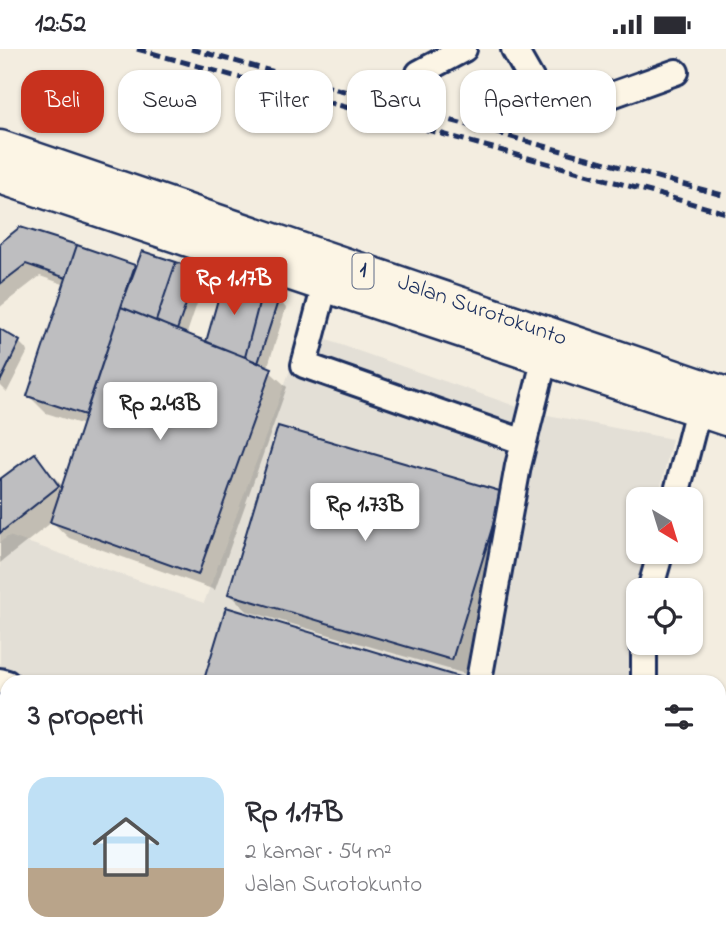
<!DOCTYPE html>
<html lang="id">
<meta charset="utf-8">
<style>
body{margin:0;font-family:"Indie Flower",sans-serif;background:#f7f7f7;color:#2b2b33;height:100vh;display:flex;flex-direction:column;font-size:26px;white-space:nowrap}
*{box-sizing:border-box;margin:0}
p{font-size:23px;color:#7c7c81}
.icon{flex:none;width:38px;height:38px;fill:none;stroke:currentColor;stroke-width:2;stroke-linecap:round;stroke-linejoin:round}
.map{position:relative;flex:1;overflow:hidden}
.drawer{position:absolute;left:0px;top:626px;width:726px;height:275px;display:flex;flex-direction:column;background:#fff;border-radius:21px 21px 0 0;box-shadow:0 2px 5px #0004}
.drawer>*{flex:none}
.banner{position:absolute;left:21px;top:21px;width:684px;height:63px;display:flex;gap:14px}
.needle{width:46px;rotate:142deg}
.controls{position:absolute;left:626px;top:438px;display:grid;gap:14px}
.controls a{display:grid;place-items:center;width:77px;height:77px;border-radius:14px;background:#fff;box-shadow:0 2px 5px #0004;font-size:35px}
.price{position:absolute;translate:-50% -60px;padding:0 16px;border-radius:7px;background:#fff;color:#222;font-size:23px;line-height:46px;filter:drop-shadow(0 2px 4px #0008)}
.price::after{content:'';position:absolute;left:50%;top:42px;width:21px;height:16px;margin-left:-10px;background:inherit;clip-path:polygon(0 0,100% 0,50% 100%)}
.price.active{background:#c8321e;color:#fff}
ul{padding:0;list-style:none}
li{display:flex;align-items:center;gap:21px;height:175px;padding:0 28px}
li span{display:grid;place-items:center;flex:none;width:196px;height:140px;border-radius:21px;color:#555}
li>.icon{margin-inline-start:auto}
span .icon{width:84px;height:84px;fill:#fffc;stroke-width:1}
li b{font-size:30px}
h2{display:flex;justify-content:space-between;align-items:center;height:84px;padding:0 28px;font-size:30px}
.tag{padding:0 24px;border-radius:21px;background:#fff;box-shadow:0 2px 5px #0004;font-size:24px;line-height:63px}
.tag.active{background:#c8321e;color:#fff}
.status{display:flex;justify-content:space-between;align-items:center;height:49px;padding:0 35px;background:#fff;direction:ltr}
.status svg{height:19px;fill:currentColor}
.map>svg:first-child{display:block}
.built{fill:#e3dfd6}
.shadow{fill:#0003}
.building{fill:#bebec0;stroke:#1b2f5e;stroke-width:2}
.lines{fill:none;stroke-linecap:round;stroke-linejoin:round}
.minor-casing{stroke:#1b2f5e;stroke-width:30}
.major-casing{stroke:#1b2f5e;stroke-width:37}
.minor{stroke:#fcf5e5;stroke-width:24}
.major{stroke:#fcf5e5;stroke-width:32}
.rail{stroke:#1b2f5e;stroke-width:5;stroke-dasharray:10 5;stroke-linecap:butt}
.labels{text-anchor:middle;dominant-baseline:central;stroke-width:7;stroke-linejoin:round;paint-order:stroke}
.shield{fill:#fcf5e5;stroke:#5e6a86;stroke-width:2}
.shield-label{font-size:21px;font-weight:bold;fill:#1b2f5e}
.street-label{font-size:23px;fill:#1b2f5e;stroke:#fcf5e5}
</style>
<div class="status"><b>12:52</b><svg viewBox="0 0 49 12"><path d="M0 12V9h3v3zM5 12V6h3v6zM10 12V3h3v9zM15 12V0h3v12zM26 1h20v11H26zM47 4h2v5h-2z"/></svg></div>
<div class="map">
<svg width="726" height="900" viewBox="0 0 726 900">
<rect width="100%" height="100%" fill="#f3ede0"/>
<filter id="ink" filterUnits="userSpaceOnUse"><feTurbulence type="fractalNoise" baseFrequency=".0143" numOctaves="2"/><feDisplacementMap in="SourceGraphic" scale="14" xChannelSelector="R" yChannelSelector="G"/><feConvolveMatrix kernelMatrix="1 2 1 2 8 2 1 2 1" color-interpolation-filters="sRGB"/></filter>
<g filter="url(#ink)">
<path class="built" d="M 304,283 L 532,363 L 672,390 L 658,450 L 639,450 L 639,502 L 645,502 L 629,570 L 633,633 L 7,634 L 7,894 L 645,894 L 645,900 L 0,900 L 0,493 L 9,487 L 204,554 Z"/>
<path class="shadow" d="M 21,180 L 137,220 L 197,222 L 205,231 L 186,287 L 207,295 L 278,250 L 286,259 L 267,320 L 287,338 L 215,541 L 69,489 L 52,473 L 0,514 L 0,432 L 35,406 L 63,438 L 84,376 L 46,364 L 29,347 L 66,236 L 40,227 L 0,258 L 0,196 Z
M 0,282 L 19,293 L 28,302 L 7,343 L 0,336 Z
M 502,445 L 469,626 L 247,562 L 230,545 Z
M 115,894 L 540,894 L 559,900 L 117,900 Z
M 552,894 L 640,894 L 639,900 L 564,900 L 565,898 Z"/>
<path class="building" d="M 20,178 L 77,196 L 66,229 L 26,215 L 0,235 L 0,194 Z
M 77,196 L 135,216 L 85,366 L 27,347 Z
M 142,202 L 176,213 L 156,272 L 121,258 Z
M 176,213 L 198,221 L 177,281 L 156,272 Z
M 224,229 L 262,243 L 245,308 L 206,293 Z
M 262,243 L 279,249 L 258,314 L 245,308 Z
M 121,258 L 272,319 L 198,526 L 50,473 Z
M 0,280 L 20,292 L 0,333 Z
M 278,377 L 503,443 L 452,611 L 228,545 Z
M 35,404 L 59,437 L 0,484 L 0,430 Z
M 226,558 L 479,634 L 203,634 Z
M 0,668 L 7,670 L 7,873 L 0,871 Z
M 113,894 L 198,894 L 196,900 L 120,900 L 112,898 Z
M 207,894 L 546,894 L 565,900 L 226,900 Z
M 585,894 L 622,894 L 622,900 L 603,900 Z"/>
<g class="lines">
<defs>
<path id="minor" d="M 514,0 L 541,47 L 584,56 L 676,23
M 419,24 L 464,0
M 325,236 L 304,316 L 524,393
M 675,450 L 698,361
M 650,541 L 661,502
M 644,593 L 644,634
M 479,631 L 518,417 L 549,292
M 0,632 L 7,634
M 0,880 L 7,882
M 55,894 L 82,900
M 652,894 L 652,900
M 105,900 L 107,894"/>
<path id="major" d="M 0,98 L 726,345
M 0,128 L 726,370"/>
</defs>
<use href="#minor" class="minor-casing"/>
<use href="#major" class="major-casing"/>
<use href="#minor" class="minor"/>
<use href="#major" class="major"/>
<path class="rail" d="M 137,0 L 726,164
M 191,0 L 726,147"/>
</g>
</g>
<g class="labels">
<rect class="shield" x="352.5" y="204.5" width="21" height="35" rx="5"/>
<g class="shield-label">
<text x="363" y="222">1</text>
</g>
<g class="street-label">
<text transform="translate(482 262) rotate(19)">Jalan Surotokunto</text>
</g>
</g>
</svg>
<div class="controls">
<a><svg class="needle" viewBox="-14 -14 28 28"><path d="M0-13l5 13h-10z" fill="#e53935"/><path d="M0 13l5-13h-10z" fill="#7c7c81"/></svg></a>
<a><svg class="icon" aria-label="locate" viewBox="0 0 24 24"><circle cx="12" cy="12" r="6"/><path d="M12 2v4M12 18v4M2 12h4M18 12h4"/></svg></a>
</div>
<b class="price active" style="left:234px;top:268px">Rp 1.17B</b>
<b class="price" style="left:160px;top:393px">Rp 2.43B</b>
<b class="price" style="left:365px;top:494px">Rp 1.73B</b>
<div class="banner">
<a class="tag active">Beli</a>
<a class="tag">Sewa</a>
<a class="tag">Filter</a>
<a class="tag">Baru</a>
<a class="tag">Apartemen</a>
</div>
<section class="drawer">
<h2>3 properti<svg class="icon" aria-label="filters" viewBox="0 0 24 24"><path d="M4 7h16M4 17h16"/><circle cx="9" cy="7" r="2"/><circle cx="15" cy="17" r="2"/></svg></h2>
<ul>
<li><span style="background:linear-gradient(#bfe0f5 65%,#b9a48a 0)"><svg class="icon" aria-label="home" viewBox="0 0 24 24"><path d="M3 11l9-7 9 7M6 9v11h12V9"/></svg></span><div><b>Rp 1.17B</b><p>2 kamar · 54 m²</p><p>Jalan Surotokunto</p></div></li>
</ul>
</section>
</div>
